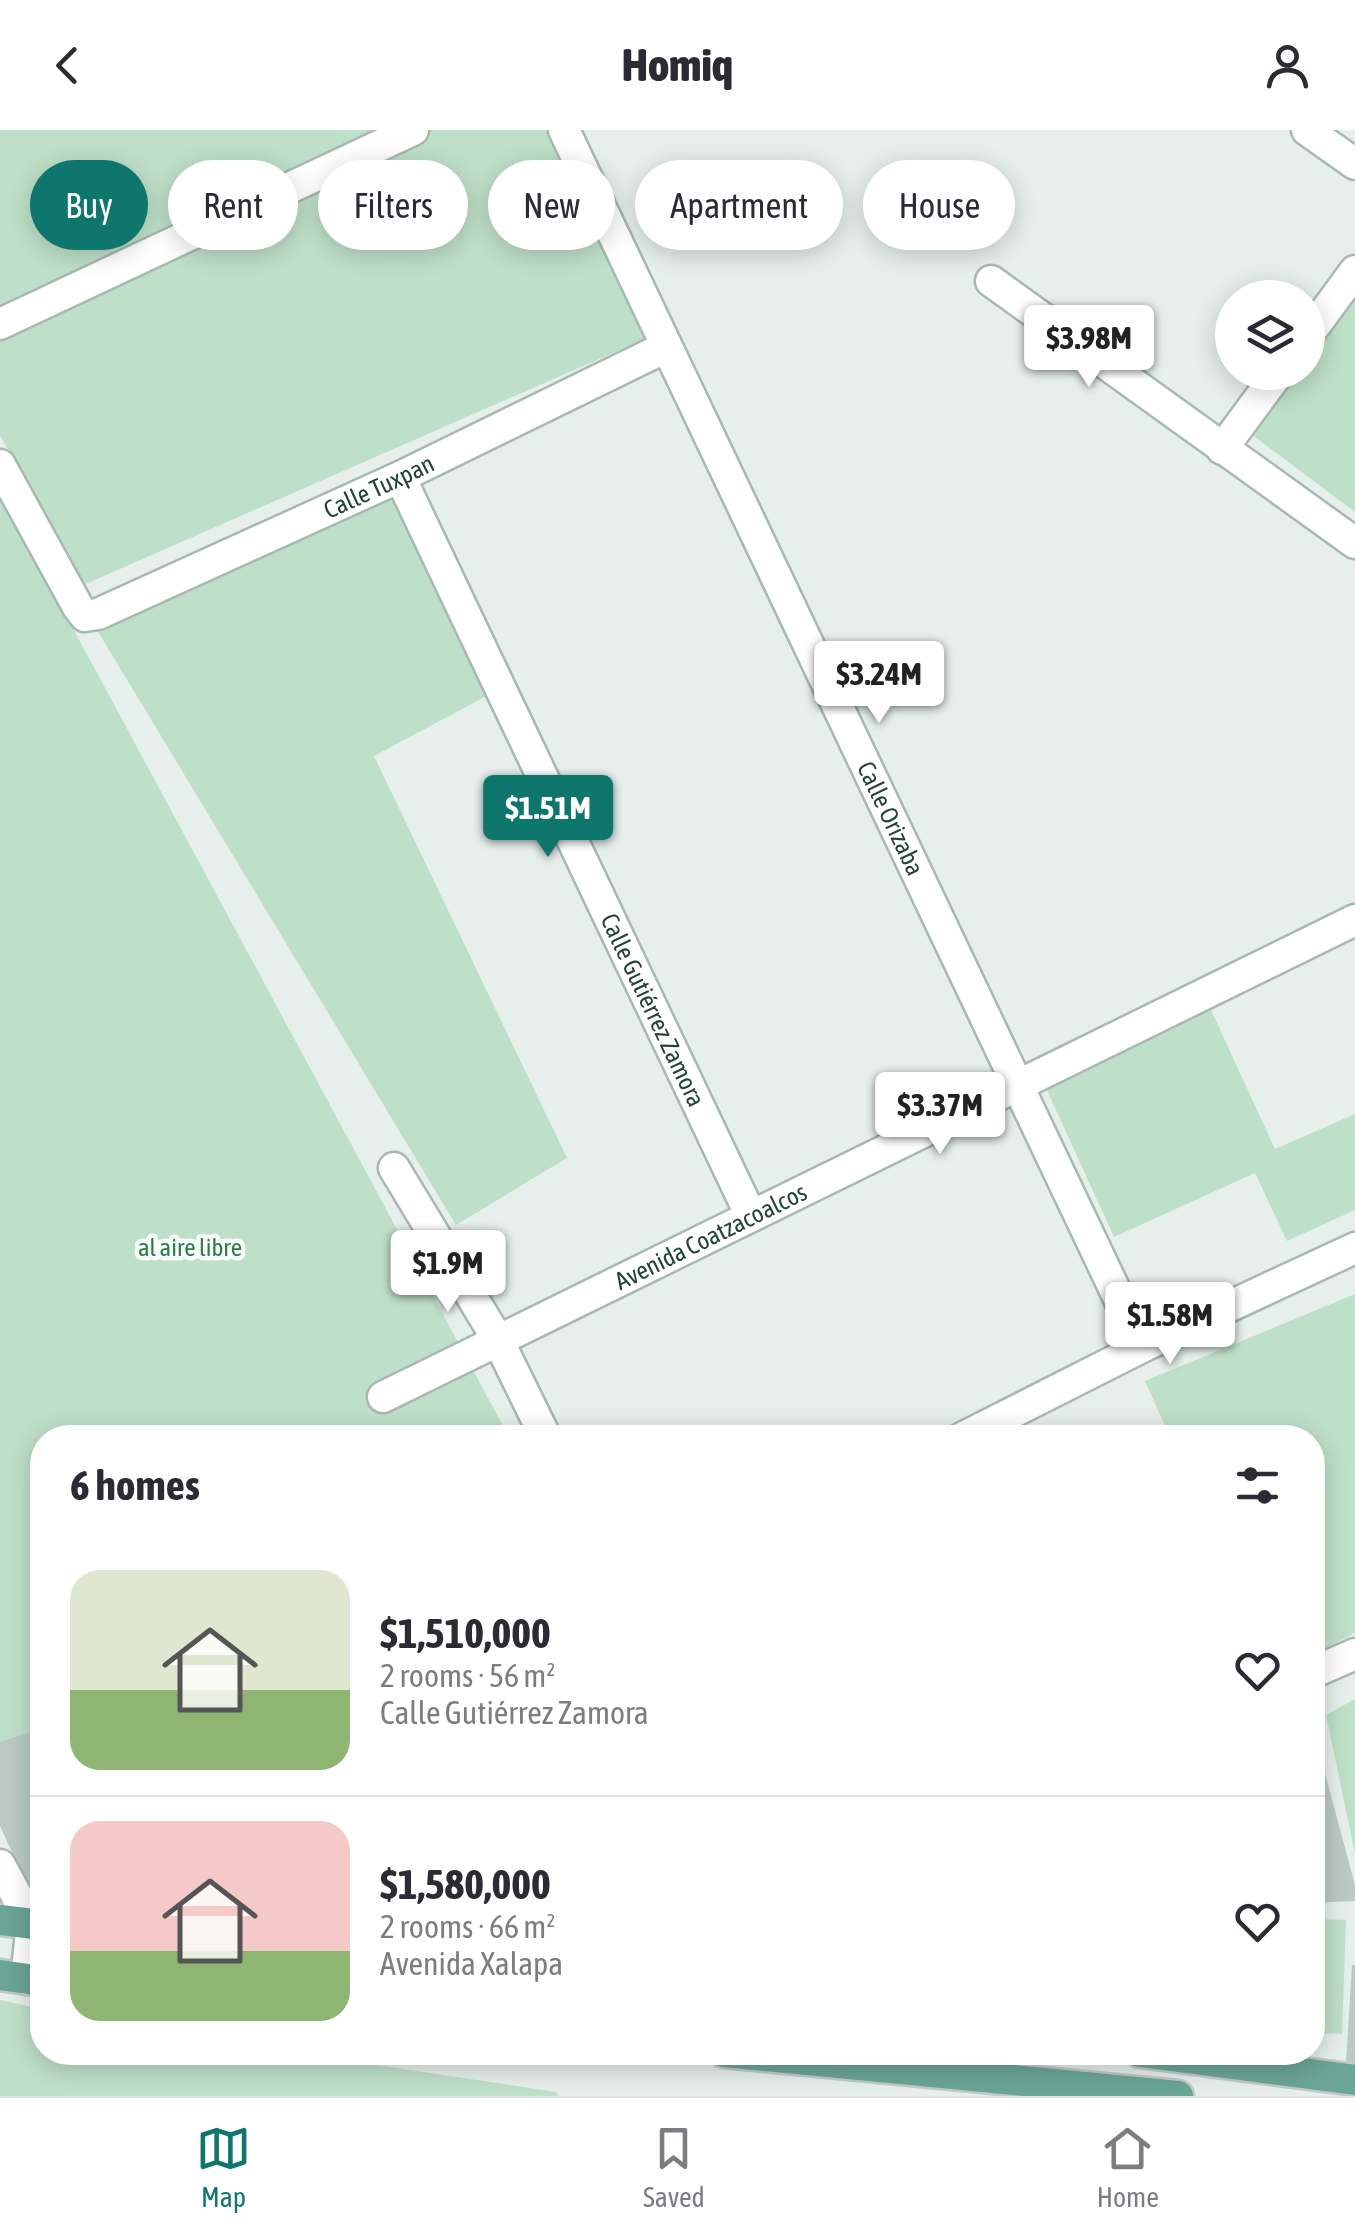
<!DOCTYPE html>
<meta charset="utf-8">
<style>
body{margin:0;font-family:"Asap Condensed",sans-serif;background:#f7f7f7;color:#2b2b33;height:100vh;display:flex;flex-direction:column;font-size:38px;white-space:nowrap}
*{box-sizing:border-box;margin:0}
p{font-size:32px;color:#7c7c81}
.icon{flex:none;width:55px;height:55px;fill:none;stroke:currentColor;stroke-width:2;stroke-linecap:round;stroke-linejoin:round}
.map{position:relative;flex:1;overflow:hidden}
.sheet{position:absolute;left:30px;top:1295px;width:1295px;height:640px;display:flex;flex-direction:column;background:#fff;border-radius:40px;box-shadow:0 5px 25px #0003}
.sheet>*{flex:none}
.banner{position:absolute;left:30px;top:30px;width:1295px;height:90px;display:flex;gap:20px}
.tools{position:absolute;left:1215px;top:150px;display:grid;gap:20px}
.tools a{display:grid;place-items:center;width:110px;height:110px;border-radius:50%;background:#fff;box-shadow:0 5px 25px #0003;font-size:50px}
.price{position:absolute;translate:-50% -85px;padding:0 22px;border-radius:10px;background:#fff;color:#222;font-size:32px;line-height:65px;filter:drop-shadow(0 2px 5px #0008)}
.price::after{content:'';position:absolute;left:50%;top:60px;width:30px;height:22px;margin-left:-15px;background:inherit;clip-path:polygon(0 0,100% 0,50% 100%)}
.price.active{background:#0f766e;color:#fff}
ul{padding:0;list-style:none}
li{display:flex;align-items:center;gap:30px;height:250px;padding:0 40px}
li+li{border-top:2px solid #e1e1e2}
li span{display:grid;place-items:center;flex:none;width:280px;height:200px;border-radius:30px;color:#555}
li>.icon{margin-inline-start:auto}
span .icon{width:120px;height:120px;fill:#fffc;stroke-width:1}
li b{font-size:42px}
h2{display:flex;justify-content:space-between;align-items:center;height:120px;padding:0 40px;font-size:42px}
.chip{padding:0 35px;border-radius:45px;background:#fff;box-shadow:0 5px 25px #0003;font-size:35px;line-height:90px}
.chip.active{background:#0f766e;color:#fff}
header{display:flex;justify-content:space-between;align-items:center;height:130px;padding:0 40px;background:#fff;font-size:45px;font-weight:800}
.menu{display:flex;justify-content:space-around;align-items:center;height:140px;border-top:2px solid #e1e1e2;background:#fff;font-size:28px;color:#7c7c81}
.menu a{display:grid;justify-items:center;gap:5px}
.menu .active{color:#0f766e}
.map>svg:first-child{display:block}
.green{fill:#bfe0c8}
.building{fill:#bbcac4}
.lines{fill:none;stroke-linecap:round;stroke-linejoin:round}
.minor-casing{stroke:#a8b8b2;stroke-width:35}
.major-casing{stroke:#c2cac8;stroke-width:35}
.minor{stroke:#fff;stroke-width:30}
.major{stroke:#6aa596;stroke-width:30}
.labels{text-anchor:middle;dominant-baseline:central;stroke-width:9;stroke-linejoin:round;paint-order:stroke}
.street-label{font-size:25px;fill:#24423a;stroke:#f7fbf9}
.park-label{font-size:25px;fill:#2d7a4b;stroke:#f7fbf9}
</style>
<header><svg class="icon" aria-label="back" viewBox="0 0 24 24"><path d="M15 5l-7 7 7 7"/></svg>Homiq<svg class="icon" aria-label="person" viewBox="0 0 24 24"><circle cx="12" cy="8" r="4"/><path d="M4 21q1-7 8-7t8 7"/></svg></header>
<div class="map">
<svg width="1355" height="1966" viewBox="0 0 1355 1966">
<rect width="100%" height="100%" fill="#e6efeb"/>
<path class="green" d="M 0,0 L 550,0 L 647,208 L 81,456 L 0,305 Z
M 1355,148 L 1355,382 L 1251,304 L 1292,243 L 1308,242 L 1308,219 Z
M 406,353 L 511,553 L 374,626 L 567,1028 L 456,1095 L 94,495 Z
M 0,363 L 509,1307 L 42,1308 L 42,1600 L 0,1613 Z
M 1206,869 L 1275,1019 L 1355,984 L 1355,1080 L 1287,1111 L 1255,1043 L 1114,1107 L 1040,945 Z
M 1355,1164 L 1355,1503 L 1313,1524 L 1312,1308 L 1170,1307 L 1145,1251 Z
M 1355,1569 L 1355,1724 L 1326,1585 Z
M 1313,1789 L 1346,1790 L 1342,1904 L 1313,1903 Z
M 0,1870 L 42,1879 L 42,1922 L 297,1923 L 557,1962 L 558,1966 L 0,1966 Z"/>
<path class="building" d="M 1312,1595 L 1355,1755 L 1355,1771 L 1312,1773 Z
M 42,1598 L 42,1781 L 39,1781 L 0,1696 L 0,1612 Z
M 1352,1835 L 1355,1835 L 1355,1934 L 1346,1933 Z"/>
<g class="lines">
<defs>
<g id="minor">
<path id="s1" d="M 564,0 L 1142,1217"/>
<path d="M 1307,0 L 1355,34"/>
<path d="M 991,151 L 1355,413"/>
<path d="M 0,194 L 413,0"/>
<path d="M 1308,205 L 1355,141"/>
<path d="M 1222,319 L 1279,242"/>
<path id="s2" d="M 0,335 L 78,477 L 85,486 L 98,484 L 400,347 L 666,217"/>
<path id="s3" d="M 400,347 L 751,1086"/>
<path d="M 394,1038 L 498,1210 L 546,1308"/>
<path id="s4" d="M 383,1267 L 1355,790"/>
<path d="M 962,1308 L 1142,1217 L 1355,1118"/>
<path d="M 1312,1543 L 1355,1524"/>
<path d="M 0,1735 L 32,1794 L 26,1849"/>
</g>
<path id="major" d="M 0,1790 L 42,1795
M 0,1845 L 42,1851
M 724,1922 L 1178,1966
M 1140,1922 L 1355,1950"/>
</defs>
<use href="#minor" class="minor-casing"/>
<use href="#major" class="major-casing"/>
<use href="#minor" class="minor"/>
<use href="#major" class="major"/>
</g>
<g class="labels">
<g class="street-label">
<text stroke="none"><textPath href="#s2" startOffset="495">Calle Tuxpan</textPath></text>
<text stroke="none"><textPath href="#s1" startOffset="762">Calle Orizaba</textPath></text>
<text stroke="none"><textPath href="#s3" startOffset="590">Calle Gutiérrez Zamora</textPath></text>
<text stroke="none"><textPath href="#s4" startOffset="365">Avenida Coatzacoalcos</textPath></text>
</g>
<g class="park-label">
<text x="190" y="1117">al aire libre</text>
</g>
</g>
</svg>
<div class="tools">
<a><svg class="icon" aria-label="layers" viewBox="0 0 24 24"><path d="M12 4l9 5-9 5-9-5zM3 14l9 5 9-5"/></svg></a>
</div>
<b class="price" style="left:1089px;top:260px">$3.98M</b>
<b class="price" style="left:879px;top:596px">$3.24M</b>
<b class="price active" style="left:548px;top:730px">$1.51M</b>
<b class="price" style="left:940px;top:1027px">$3.37M</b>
<b class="price" style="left:448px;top:1185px">$1.9M</b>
<b class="price" style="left:1170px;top:1237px">$1.58M</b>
<div class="banner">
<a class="chip active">Buy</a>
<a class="chip">Rent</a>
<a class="chip">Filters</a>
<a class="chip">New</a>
<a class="chip">Apartment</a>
<a class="chip">House</a>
</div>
<section class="sheet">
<h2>6 homes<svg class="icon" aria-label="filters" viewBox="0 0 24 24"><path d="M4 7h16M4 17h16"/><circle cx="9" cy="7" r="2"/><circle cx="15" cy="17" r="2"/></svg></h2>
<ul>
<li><span style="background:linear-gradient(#dfe7d0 60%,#8fb573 0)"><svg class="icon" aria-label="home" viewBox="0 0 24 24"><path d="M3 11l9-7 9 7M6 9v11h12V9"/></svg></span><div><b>$1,510,000</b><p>2 rooms · 56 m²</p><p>Calle Gutiérrez Zamora</p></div><svg class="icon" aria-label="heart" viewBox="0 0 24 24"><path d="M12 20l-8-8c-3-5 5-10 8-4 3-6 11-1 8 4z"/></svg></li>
<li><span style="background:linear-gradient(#f6c9c9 65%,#8fb573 0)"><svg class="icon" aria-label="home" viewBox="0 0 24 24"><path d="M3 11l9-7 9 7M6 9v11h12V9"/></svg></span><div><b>$1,580,000</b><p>2 rooms · 66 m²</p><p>Avenida Xalapa</p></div><svg class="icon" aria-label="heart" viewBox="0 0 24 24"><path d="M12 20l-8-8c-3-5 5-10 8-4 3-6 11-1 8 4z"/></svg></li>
</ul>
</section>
</div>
<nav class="menu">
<a class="active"><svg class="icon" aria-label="map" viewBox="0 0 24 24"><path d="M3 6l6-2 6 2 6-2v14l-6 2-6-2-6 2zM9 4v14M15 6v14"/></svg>Map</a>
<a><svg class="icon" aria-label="saved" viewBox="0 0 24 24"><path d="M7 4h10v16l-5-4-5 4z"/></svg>Saved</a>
<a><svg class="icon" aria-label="home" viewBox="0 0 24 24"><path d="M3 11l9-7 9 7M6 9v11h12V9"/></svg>Home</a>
</nav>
